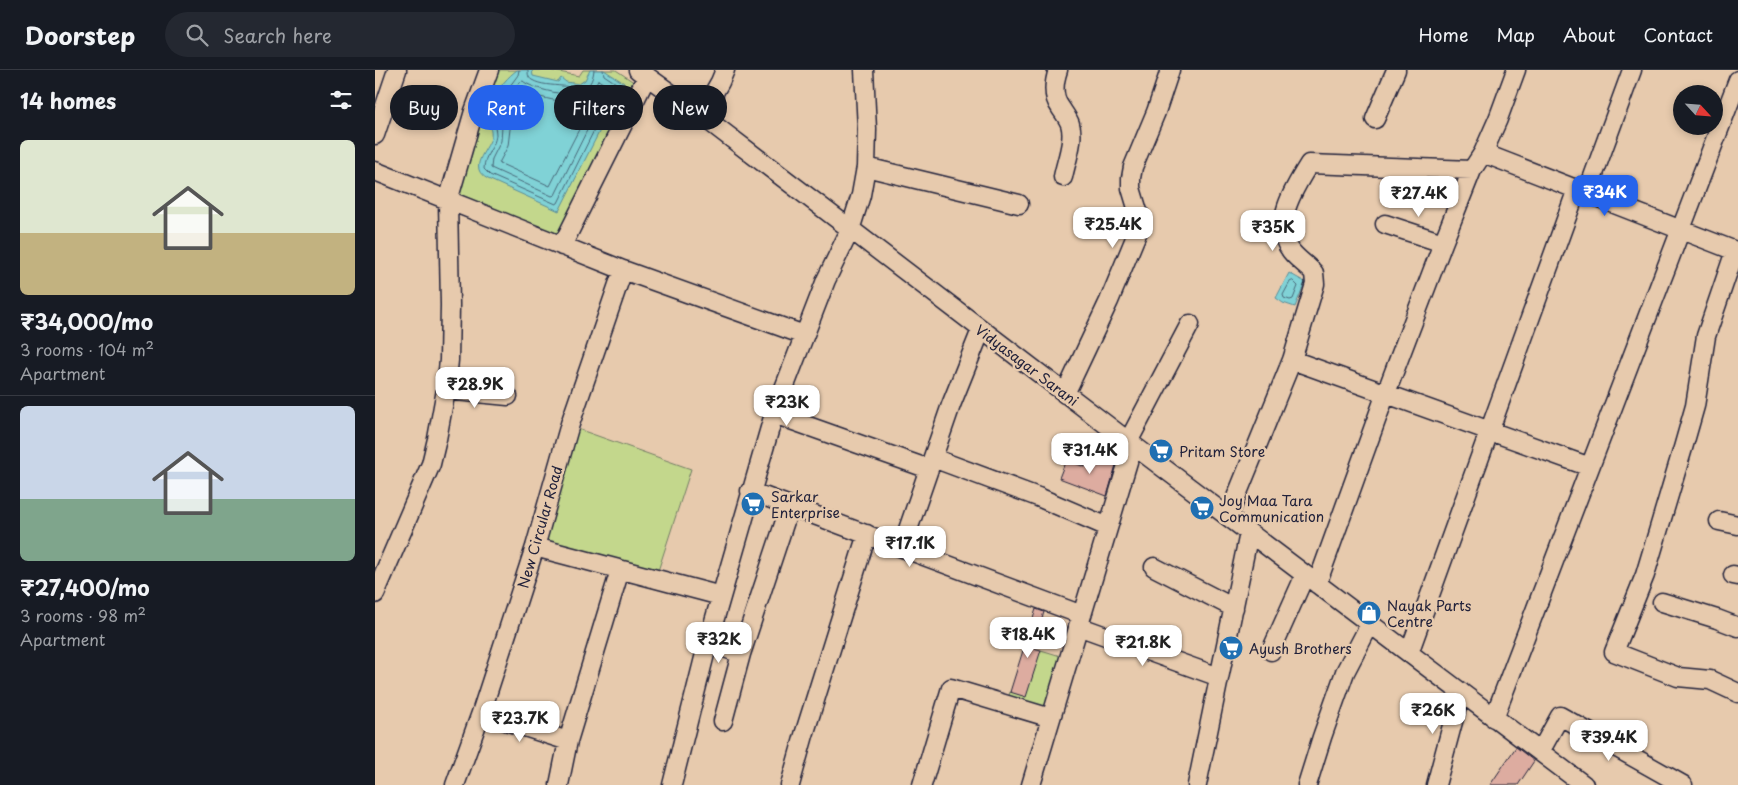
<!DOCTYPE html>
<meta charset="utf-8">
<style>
body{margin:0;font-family:"Playpen Sans",sans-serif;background:#242831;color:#f1f3f6;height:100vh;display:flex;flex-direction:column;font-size:19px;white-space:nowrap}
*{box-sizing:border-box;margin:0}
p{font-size:16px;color:#9ea1a6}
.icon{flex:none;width:28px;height:28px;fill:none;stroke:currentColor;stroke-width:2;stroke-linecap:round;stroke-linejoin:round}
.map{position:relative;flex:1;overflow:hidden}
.drawer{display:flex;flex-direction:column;background:#171b24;width:375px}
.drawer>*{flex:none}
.guide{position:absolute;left:15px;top:15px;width:475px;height:45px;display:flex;gap:10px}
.needle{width:32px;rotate:116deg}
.tools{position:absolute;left:1298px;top:15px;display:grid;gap:10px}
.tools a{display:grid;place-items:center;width:50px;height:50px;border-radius:50%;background:#171b24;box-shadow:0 2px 8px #0003;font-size:25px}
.price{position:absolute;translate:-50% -42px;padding:0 11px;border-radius:10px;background:#fff;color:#222;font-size:16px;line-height:32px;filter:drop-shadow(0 1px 2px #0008)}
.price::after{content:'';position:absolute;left:50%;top:30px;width:15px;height:11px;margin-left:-8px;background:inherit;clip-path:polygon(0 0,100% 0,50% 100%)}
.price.on{background:#2563eb;color:#fff}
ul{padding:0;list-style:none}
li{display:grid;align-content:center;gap:10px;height:265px;padding:0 20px}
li+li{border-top:1px solid #363941}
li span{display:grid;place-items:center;height:155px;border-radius:8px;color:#555}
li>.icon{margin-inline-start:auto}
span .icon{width:90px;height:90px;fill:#fffc;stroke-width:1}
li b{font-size:21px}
h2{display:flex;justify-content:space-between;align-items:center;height:60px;padding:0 20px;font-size:21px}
.tag{padding:0 18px;border-radius:22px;background:#171b24;box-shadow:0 2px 8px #0003;font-size:18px;line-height:45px}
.tag.on{background:#2563eb;color:#fff}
header{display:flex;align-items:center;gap:30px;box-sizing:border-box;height:70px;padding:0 25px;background:#171b24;border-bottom:1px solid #363941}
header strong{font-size:24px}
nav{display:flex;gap:28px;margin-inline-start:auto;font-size:18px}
.search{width:350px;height:45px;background:#242831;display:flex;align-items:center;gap:12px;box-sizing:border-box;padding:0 18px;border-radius:28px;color:#9ea1a6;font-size:19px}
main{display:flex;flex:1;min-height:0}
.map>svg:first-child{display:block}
.green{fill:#c3d78c;stroke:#727c64}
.water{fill:#80d2d6;stroke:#5a8c98}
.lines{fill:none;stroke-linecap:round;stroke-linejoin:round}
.shore{stroke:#486879;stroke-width:1}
.building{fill:#ddaca0;stroke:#22223b}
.minor-casing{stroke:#22223b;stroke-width:21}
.minor{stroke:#e7caad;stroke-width:18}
.labels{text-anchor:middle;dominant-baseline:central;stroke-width:5;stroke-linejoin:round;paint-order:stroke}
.street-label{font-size:14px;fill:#22223b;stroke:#e7caad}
.poi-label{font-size:14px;fill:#22223b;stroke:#e7caad;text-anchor:start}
</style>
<header>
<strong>Doorstep</strong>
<div class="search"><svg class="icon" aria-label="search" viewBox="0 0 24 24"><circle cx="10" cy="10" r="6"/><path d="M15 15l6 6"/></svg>Search here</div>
<nav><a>Home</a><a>Map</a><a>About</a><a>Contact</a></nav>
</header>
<main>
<section class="drawer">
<h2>14 homes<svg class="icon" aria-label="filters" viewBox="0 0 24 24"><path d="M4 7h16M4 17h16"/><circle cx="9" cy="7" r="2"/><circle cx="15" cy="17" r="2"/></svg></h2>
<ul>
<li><span style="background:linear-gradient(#dfe7d0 60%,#c2b280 0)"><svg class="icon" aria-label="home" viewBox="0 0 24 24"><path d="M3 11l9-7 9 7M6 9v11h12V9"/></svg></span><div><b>₹34,000/mo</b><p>3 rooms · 104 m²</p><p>Apartment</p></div></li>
<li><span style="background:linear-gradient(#c9d6e8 60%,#7fa58c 0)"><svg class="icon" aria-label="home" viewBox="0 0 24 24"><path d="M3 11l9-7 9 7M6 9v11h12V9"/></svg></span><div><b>₹27,400/mo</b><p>3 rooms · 98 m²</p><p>Apartment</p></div></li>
</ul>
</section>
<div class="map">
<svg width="1363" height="715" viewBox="0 0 1363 715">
<rect width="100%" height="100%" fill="#e7caad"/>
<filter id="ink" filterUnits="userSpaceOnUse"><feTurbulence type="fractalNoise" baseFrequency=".02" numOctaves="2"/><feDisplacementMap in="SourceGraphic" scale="10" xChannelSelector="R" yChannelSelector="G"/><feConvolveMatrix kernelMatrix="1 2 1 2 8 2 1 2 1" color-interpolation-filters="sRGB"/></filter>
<g filter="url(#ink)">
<path class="green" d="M 119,0 L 174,0 L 204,6 L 208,0 L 241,0 L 260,13 L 185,169 L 82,126 Z
M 200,358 L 316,399 L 282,504 L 168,476 Z
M 666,580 L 692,588 L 672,641 L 633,630 L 635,622 Z"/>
<path class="water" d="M 142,0 L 157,0 L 158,6 L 183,12 L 186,8 L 191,12 L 204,14 L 210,10 L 215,0 L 229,0 L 249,13 L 184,141 L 113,109 C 92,98 112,81 116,68 C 117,61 114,54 113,48 L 116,45 L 120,47 L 124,39 C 123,35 120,31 121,27 C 123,17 134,6 142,0 Z
M 914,203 L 930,212 L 920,237 L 908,233 L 901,228 Z"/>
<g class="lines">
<path class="shore" d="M 144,0 L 143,5 L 126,28 C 130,39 130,46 119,53 C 120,57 121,61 121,65 C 120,78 109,84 109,99 L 115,105 L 181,134 L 183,133 L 241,16 L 241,13 L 229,5 L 228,0
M 153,0 C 153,4 153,8 157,10 C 165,15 178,15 187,16 C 203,17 216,25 219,0
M 223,10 L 233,16 L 233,18 L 180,125 L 177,126 L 116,98 L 117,89 L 126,71 L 127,56 L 132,50 L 135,42 L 133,28 L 145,12 L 148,11 C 156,19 198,28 209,24 C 216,21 219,16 223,10 Z
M 147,22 C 165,27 197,37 215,30 L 218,32 L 175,116 L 124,93 L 133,76 L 135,59 L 142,44 L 141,29 Z
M 918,211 L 923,216 L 918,229 L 915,230 L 909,228 L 908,225 L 915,212 Z"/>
</g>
<path class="building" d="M 715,385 L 741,395 L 732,426 L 684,408 L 691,390 L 710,397 Z
M 661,539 L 669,542 L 658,578 L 666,580 L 651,627 L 635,622 Z
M 1141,677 L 1159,691 L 1143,715 L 1115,715 Z"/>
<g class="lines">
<defs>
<path id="minor" d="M 263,0 L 326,45 L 758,375 L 1209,715
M 683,0 C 679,12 677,26 685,37 C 688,42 693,48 695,54 C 700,70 691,91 688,107
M 326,45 L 345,12 L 350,0
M 1000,49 L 1021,0
M 0,65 L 22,0
M 1108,83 L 1363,182
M 491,97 L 644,134
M 0,101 L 248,200 L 429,265
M 1212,123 L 1257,0
M 1010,154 L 1068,173
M 187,176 L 272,6
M 1360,181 L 1331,266 L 1320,336 L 1308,378 L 1270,505 L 1239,582 L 1303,607 L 1335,610 L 1363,623
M 917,290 L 1215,397
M 71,320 L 133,326
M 690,324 L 734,231 L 763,161 L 765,148 L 756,118 L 756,108 L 758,97 L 781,42 L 795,0
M 399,344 L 554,399
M 753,372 L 815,254
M 558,388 L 663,427 L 733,457
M 375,421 L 707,545
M 853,447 L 917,290 L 940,214 L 939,203 C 932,195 923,190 916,181 C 896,155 919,118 934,94 L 1097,100
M 1344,451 L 1363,455
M 160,477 L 346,526
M 527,477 L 576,335 L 606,260
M 779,497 L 859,538
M 1358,505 L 1363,506
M 942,514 L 1011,323 L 1068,173 L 1097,100 L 1108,83 L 1123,49 L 1141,0
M 0,524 L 56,394 L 62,369 L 71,320 L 74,290 L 75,235 L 73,131 L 99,41 L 114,0
M 1287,532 L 1342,549 L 1363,557
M 703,556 L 844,607
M 333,572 L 366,584
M 896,581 L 930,505
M 1034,583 L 1202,119
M 106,643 L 193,671
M 1119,648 L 1363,10
M 348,651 L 366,584 L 415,436
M 1165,682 L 1185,646 L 1308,715
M 80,715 L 106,643 L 160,477 L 195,354 L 248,200
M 184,715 L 193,671 L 245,500
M 297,715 L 333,572 L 399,344 L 451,210 L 475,160 L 486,125 L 491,97 L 492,59 L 489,0
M 415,715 L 429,665 L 492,464
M 547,715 L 576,618 L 676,648
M 656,715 L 758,375
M 822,715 L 874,463
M 932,715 L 947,667 L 970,602 L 995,554
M 1061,715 L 1086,622"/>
</defs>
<use href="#minor" class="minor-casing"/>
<use href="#minor" class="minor"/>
</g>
</g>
<defs>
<symbol id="supermarket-disc" viewBox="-11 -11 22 22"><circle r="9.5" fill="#1f6fb2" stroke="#e7caad"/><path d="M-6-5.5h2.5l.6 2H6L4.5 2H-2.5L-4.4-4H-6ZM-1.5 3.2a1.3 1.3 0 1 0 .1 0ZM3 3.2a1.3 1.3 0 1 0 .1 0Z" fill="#fff"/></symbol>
<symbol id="shop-disc" viewBox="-11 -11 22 22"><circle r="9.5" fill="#1f6fb2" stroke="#e7caad"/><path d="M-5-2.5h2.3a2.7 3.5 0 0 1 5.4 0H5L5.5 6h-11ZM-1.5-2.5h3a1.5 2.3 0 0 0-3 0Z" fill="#fff"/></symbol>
</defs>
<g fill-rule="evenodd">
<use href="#supermarket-disc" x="772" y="367" width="28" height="28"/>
<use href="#supermarket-disc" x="364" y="420" width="28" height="28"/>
<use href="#supermarket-disc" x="813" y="424" width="28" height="28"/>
<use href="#shop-disc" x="980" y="529" width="28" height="28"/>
<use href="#supermarket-disc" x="842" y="564" width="28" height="28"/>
</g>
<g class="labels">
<g class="street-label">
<text transform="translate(652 295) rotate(37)">Vidyasagar Sarani</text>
<text transform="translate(165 457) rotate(-74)">New Circular Road</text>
</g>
<g class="poi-label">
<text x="804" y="381">Pritam Store</text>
<text x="396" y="426">Sarkar<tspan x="396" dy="16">Enterprise</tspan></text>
<text x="844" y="430">Joy Maa Tara<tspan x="844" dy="16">Communication</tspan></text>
<text x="1012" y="535">Nayak Parts<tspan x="1012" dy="16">Centre</tspan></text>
<text x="874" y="578">Ayush Brothers</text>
</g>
</g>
</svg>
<div class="tools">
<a><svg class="needle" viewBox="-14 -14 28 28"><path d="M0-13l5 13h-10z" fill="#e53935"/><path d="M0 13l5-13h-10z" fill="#9ea1a6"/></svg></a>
</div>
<b class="price on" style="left:1230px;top:147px">₹34K</b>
<b class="price" style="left:1044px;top:148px">₹27.4K</b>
<b class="price" style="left:738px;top:179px">₹25.4K</b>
<b class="price" style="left:898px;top:182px">₹35K</b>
<b class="price" style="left:100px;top:339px">₹28.9K</b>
<b class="price" style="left:412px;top:357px">₹23K</b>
<b class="price" style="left:715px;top:405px">₹31.4K</b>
<b class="price" style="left:535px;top:498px">₹17.1K</b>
<b class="price" style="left:653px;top:589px">₹18.4K</b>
<b class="price" style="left:344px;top:594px">₹32K</b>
<b class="price" style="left:768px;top:597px">₹21.8K</b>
<b class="price" style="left:1058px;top:665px">₹26K</b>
<b class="price" style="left:145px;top:673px">₹23.7K</b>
<b class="price" style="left:1234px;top:692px">₹39.4K</b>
<div class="guide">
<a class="tag">Buy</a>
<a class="tag on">Rent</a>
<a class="tag">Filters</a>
<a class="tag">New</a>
</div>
</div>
</main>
